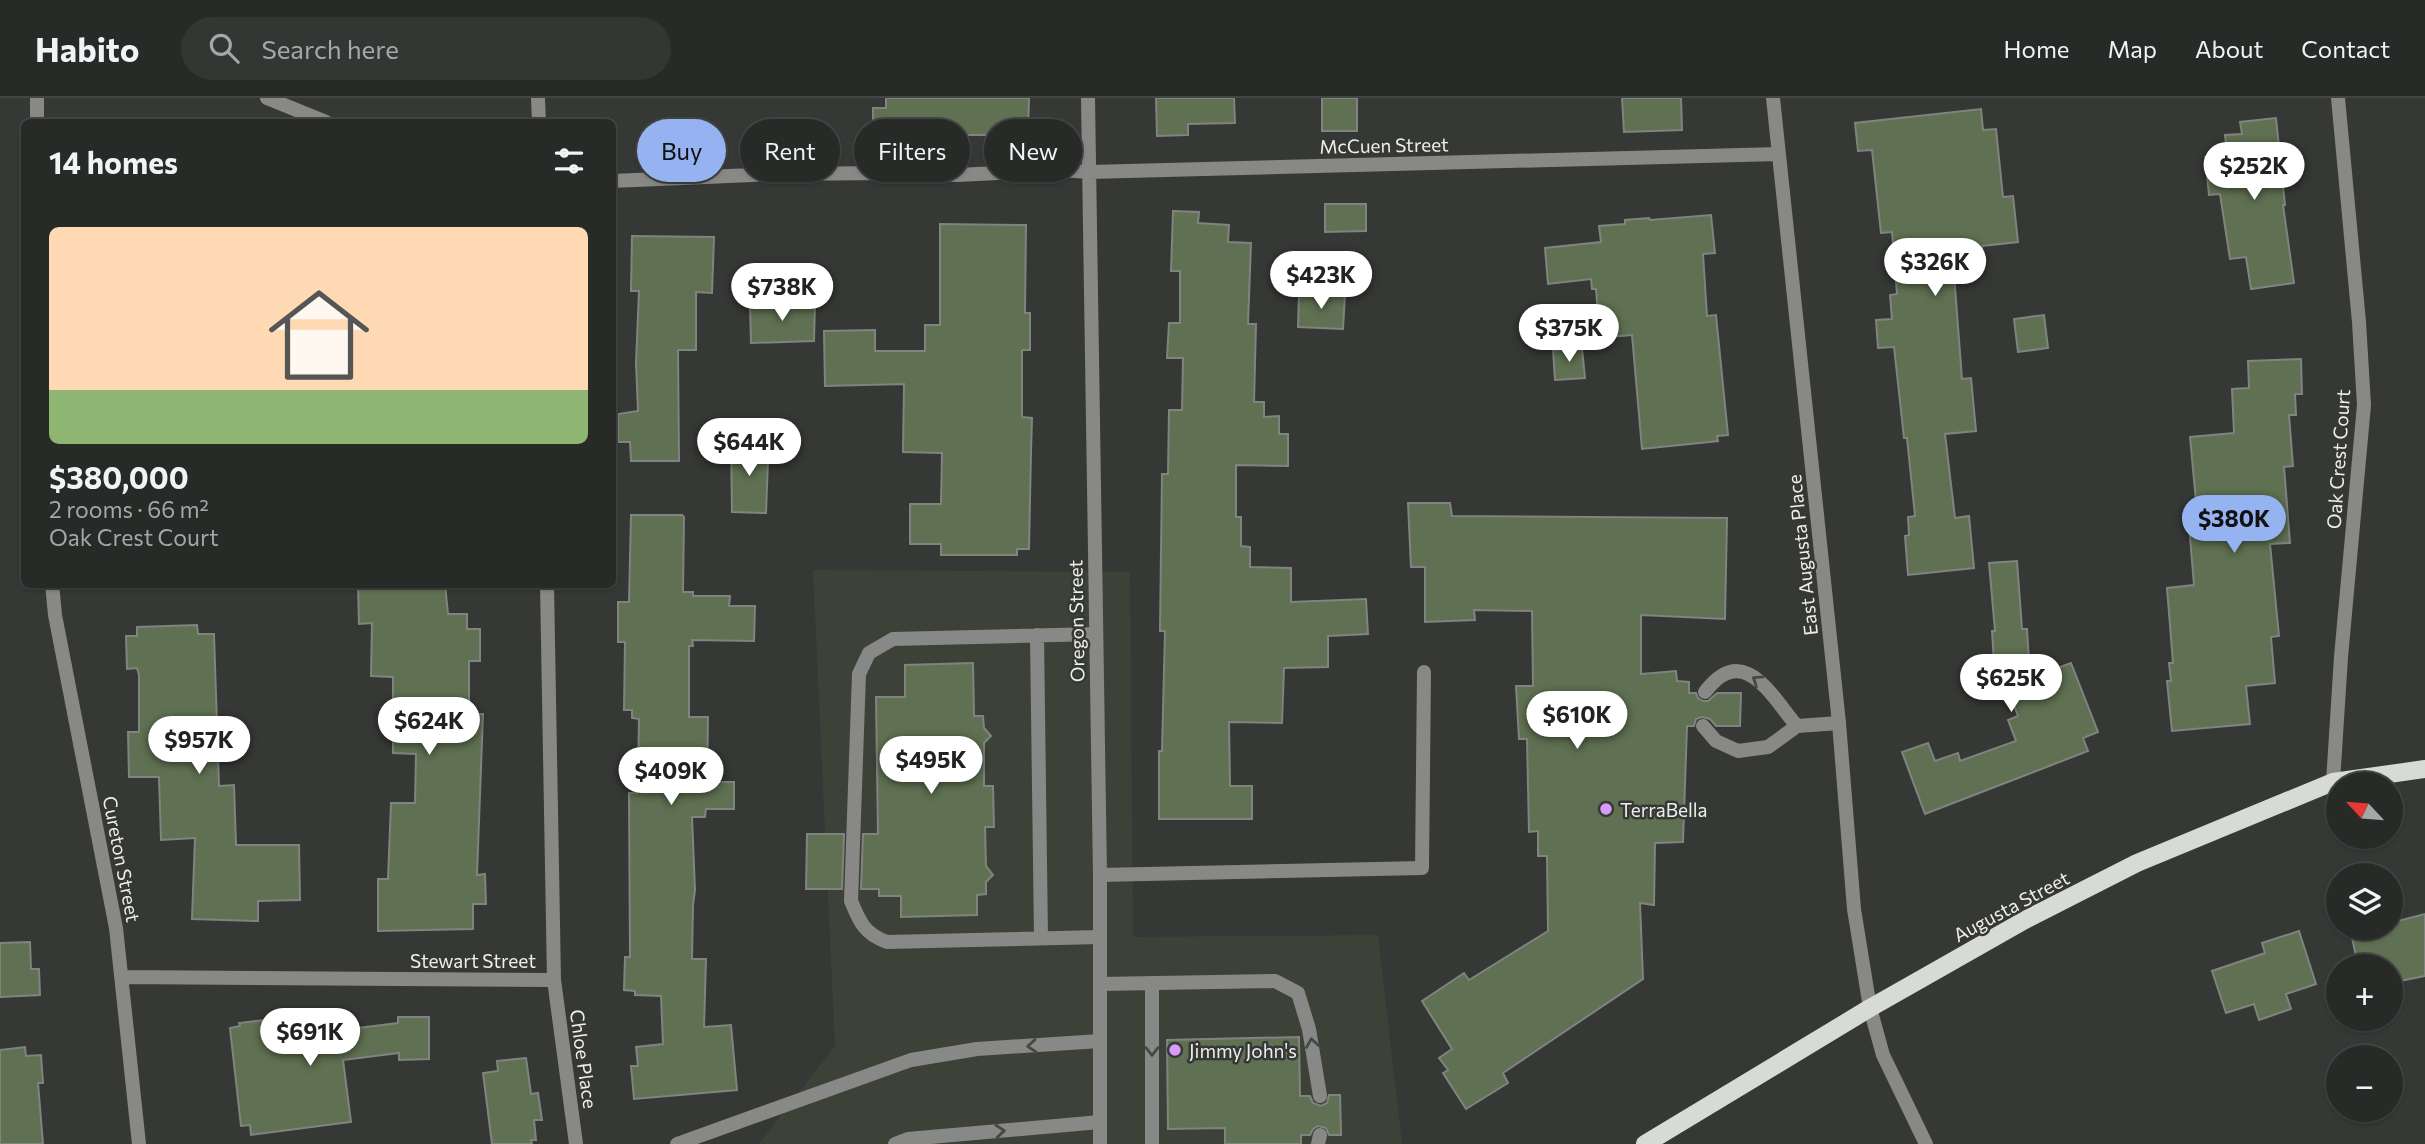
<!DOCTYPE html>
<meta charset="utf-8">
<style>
body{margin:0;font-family:Commissioner,sans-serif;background:#343634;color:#f1f3f6;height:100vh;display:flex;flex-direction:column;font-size:26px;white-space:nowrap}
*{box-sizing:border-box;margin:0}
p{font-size:23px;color:#a5a7a8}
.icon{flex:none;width:38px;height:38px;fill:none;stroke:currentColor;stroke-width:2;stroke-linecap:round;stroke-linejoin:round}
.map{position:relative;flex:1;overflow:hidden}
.sheet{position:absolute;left:21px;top:21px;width:595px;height:469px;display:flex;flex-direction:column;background:#282a28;border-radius:10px;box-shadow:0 2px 5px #0004,0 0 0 2px #444645}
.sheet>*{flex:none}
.top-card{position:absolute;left:637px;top:21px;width:665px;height:63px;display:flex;gap:14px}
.needle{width:46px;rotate:296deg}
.controls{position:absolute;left:2326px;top:674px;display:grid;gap:14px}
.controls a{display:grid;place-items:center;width:77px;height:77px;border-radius:50%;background:#282a28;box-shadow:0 2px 5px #0004,0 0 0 2px #444645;font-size:35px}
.price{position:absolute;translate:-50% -60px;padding:0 16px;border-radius:24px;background:#fff;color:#222;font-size:23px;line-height:46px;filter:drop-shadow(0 2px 4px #0008)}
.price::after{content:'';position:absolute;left:50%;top:42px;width:21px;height:16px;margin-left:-10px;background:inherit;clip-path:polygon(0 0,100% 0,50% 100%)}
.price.current{background:#95b2f1;color:#111}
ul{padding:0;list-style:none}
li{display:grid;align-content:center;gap:14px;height:371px;padding:0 28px}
li span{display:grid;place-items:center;height:217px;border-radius:10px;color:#555}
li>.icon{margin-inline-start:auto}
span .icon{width:126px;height:126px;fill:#fffc;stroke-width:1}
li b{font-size:30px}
h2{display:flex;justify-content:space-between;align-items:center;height:84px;padding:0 28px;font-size:30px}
.tag{padding:0 24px;border-radius:32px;background:#282a28;box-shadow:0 2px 5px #0004,0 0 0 2px #444645;font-size:24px;line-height:63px}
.tag.current{background:#95b2f1;color:#111}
header{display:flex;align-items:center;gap:42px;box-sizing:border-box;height:98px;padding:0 35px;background:#282a28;border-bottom:2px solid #444645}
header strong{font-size:33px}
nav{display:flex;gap:38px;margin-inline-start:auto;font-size:24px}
.search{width:490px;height:63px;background:#343634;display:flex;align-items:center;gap:18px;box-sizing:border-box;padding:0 24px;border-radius:38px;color:#a5a7a8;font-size:26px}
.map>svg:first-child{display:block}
.built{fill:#3d4239}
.building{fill:#5f7152;stroke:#818380;stroke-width:2}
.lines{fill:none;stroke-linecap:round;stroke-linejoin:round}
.service{stroke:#888987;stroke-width:14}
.minor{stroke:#888987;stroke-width:14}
.primary{stroke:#d8dad6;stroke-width:18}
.oneway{stroke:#464845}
.poi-dot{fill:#d79bf9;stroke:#363835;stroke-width:2.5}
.labels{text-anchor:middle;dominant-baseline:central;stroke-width:5;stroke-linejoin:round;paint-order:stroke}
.street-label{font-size:19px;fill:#eeefed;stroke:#363835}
.poi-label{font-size:19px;fill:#eeefed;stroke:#363835;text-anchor:start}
</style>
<header>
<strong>Habito</strong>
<div class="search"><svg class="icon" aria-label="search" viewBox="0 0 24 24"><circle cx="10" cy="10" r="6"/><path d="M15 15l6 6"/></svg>Search here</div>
<nav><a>Home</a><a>Map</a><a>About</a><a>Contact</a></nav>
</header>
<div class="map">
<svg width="2425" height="1046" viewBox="0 0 2425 1046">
<rect width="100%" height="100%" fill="#363835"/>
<path class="built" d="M 813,472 L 1130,474 L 1133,839 L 1378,837 L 1402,1046 L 759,1046 L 835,948 Z"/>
<path class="building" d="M 886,0 L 1029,0 L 1028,34 L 991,34 L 991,37 L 966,37 L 966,34 L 906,33 L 906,44 L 873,44 L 873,10 L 886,10 Z
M 1156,0 L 1234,0 L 1235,25 L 1188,26 L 1188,37 L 1157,38 Z
M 1322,0 L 1357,0 L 1357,33 L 1322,33 Z
M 1622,0 L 1681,0 L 1682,32 L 1624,34 Z
M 1981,11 L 1983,32 L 1996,31 L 2003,99 L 2013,98 L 2018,144 L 1982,148 L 1983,159 L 1953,163 L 1962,281 L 1971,280 L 1976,333 L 1945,336 L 1955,420 L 1969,418 L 1974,470 L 1908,477 L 1905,438 L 1909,437 L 1908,419 L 1915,418 L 1907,340 L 1904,340 L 1894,249 L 1878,250 L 1876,222 L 1892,221 L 1890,197 L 1897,196 L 1892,134 L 1881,135 L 1872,52 L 1858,53 L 1855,25 Z
M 2276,20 L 2285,107 L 2283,107 L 2294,185 L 2251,191 L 2246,159 L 2230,161 L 2220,96 L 2209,97 L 2205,59 L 2227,56 L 2225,37 L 2242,36 L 2240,24 Z
M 1325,106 L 1366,106 L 1366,133 L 1325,134 Z
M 1173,113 L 1199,114 L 1198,125 L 1229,127 L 1228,144 L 1251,145 L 1248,226 L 1256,226 L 1254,304 L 1264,304 L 1264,319 L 1279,318 L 1279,336 L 1288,336 L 1288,368 L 1236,367 L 1236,419 L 1241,419 L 1241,448 L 1250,449 L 1250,469 L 1291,470 L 1291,504 L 1366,501 L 1368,536 L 1328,538 L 1328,569 L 1284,570 L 1282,625 L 1229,624 L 1230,688 L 1252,688 L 1252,721 L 1159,721 L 1159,653 L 1162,653 L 1165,533 L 1160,533 L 1162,376 L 1168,376 L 1169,312 L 1182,312 L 1183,260 L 1167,260 L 1169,225 L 1180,225 L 1180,173 L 1171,173 Z
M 1711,117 L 1715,155 L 1703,156 L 1707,218 L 1716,217 L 1728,337 L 1717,338 L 1718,343 L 1642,351 L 1632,237 L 1600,240 L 1596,191 L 1592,191 L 1591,181 L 1548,186 L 1545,150 L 1601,144 L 1599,128 L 1625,126 L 1625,122 L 1649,120 L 1650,122 Z
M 940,126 L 1026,127 L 1025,215 L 1030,215 L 1030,252 L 1022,252 L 1022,319 L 1032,320 L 1031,354 L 1029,451 L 1017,451 L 1017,457 L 941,457 L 941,446 L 910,446 L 910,406 L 941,406 L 942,355 L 903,354 L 904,286 L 825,288 L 824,233 L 875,232 L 875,253 L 925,253 L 925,227 L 940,227 Z
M 632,138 L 714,139 L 712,195 L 696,194 L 696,252 L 678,252 L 679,363 L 631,363 L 630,344 L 618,344 L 618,316 L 638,313 L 636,265 L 639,193 L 631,193 Z
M 1299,195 L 1345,197 L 1343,231 L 1298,229 Z
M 815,205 L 814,243 L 751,245 L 750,207 Z
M 2044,217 L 2048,250 L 2018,254 L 2014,221 Z
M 1582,250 L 1585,280 L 1555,282 L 1553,252 Z
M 2301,261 L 2302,296 L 2295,296 L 2296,317 L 2289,317 L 2293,368 L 2284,369 L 2290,445 L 2270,446 L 2279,538 L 2271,539 L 2275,585 L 2246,588 L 2250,626 L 2172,633 L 2167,583 L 2171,583 L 2169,565 L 2173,565 L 2167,490 L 2194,487 L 2188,415 L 2197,414 L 2190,339 L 2234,335 L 2232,291 L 2249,290 L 2248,263 Z
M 760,342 L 760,362 L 768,362 L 766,415 L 732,414 L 731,343 Z
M 1408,405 L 1450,405 L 1452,418 L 1727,420 L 1725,521 L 1641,517 L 1641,576 L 1676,573 L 1677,583 L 1689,584 L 1689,595 L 1696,595 L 1698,600 L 1703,603 L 1708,603 L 1717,595 L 1741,595 L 1740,628 L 1716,628 L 1710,621 L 1702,619 L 1696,621 L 1694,628 L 1687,628 L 1683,744 L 1655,745 L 1654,807 L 1640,805 L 1643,881 L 1503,975 L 1508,985 L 1466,1011 L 1443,975 L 1448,972 L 1439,960 L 1452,951 L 1422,903 L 1464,875 L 1469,882 L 1548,833 L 1547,758 L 1538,758 L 1538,733 L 1529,734 L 1527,641 L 1519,641 L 1516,588 L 1533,588 L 1532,513 L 1474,512 L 1475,522 L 1425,524 L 1425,469 L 1411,469 Z
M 631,417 L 682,417 L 684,419 L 683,494 L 693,494 L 693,498 L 730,498 L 729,508 L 755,508 L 754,543 L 692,542 L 693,548 L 689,548 L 689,619 L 708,619 L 707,684 L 734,684 L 734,711 L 706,711 L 705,719 L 692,719 L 695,792 L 693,807 L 692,861 L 706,861 L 704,929 L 731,927 L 737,992 L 634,1001 L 631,968 L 638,968 L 636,949 L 663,946 L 661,898 L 635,897 L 635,893 L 624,892 L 625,859 L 630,859 L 629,695 L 637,695 L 638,673 L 639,621 L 632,620 L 632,612 L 624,612 L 625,544 L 618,544 L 618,504 L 629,504 Z
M 2017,463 L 2022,531 L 2027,531 L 2030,580 L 2071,565 L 2098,634 L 2083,640 L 2088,653 L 1925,716 L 1902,654 L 1928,645 L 1935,663 L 1958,655 L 1960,663 L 2016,643 L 2008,622 L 2018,618 L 1998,565 L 1994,565 L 1992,533 L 1995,533 L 1989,465 Z
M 358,486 L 445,486 L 448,516 L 467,516 L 467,531 L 480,531 L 480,563 L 469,563 L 469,616 L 483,616 L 477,777 L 485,776 L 486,806 L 473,806 L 473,831 L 378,833 L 378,781 L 388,781 L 391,705 L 415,705 L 416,656 L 393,655 L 393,579 L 371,578 L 372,525 L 359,526 Z
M 197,527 L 198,536 L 214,536 L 219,688 L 234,687 L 236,747 L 299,747 L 300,802 L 258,803 L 258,823 L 192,821 L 195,740 L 161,742 L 159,679 L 129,679 L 128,634 L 139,634 L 139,577 L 137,570 L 127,571 L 126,538 L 137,538 L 137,529 Z
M 973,565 L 974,618 L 983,618 L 984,630 L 991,638 L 984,645 L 984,688 L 993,688 L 994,729 L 985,729 L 986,768 L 993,777 L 986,784 L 986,796 L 977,797 L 977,817 L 901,819 L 901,798 L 879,798 L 879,791 L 861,791 L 863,736 L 878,736 L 876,599 L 905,599 L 905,567 Z
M 807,736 L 844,736 L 842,791 L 806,791 Z
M 2425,816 L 2425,878 L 2390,885 L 2390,868 L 2358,868 L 2350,830 L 2390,830 L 2390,825 Z
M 2299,833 L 2316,886 L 2286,896 L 2291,911 L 2259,922 L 2254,906 L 2226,915 L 2212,873 L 2265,855 L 2262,845 Z
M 30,844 L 31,871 L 39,871 L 40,897 L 0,899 L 0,845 Z
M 306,917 L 307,927 L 324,925 L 326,934 L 398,925 L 398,919 L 429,919 L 429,961 L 399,962 L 399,955 L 343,962 L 351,1024 L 251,1037 L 250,1027 L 241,1028 L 230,930 L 240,928 L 239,925 Z
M 1299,939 L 1300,998 L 1310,998 L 1313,1005 L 1321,1008 L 1327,1005 L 1329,997 L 1340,997 L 1341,1037 L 1329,1037 L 1326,1030 L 1318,1028 L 1313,1031 L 1310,1037 L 1301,1037 L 1301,1046 L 1225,1046 L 1225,1030 L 1168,1031 L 1167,942 Z
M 25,949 L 26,958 L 41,957 L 43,985 L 38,985 L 43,1046 L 0,1046 L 0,952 Z
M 526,960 L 531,996 L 538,995 L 542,1022 L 534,1022 L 536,1042 L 531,1042 L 532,1046 L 492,1046 L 483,975 L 498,973 L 497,963 Z"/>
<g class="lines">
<path class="service" d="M 1096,536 L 893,541 L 869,555 L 859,576 L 851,803 C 860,825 865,836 887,844 L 1100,839
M 1037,537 L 1041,840
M 1705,594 C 1744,543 1771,598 1797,628
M 1703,628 L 1716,643 L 1738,653 L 1768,649 L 1797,628 L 1839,625
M 1100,777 L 1422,770 L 1424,574
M 1152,885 L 1152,1046
M 1100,886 L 1275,883 L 1298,895 L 1309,931 L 1320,998
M 677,1046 L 911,962 L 977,951 L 1100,943
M 895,1046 L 908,1041 L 1100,1024
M 1318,1046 L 1320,1037"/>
<path class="minor" d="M 37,0 L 37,24
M 267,0 L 326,24
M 538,0 L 539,24
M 1088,0 L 1100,777 L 1100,1046
M 1773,0 L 1839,625 L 1854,811 L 1870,910 L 1883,957 L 1926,1046
M 612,83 L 774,76 L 889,75 L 957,77 L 1061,72 L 1089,74 L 1779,56
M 52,486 L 55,517 L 116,830 L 139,1046
M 547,486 L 554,882 L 576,1046
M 2333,684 L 2341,559 L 2364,307 L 2359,224 L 2338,0
M 122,879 L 554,882"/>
<path class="primary" d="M 1645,1046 L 1870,910 L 2025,822 L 2137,765 L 2333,684 L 2425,671"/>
</g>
<defs><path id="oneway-chevron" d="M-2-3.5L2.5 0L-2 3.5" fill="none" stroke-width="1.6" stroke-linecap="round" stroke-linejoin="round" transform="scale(1.75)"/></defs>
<g class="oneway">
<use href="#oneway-chevron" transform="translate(1757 582) rotate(-146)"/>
<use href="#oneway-chevron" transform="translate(1312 945) rotate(-99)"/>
<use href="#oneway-chevron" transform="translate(1032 948) rotate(176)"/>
<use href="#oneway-chevron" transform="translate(1152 953) rotate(90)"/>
<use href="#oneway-chevron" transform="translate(1000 1033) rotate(-5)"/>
</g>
<g class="poi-dot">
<circle cx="1606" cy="711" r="7"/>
<circle cx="1175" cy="952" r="7"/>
</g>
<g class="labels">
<g class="street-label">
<text transform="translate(1384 47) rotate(-1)">McCuen Street</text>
<text transform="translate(2338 361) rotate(-86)">Oak Crest Court</text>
<text transform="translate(1802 457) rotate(-96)">East Augusta Place</text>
<text transform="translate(1076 523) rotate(-91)">Oregon Street</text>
<text transform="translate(122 761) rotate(79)">Cureton Street</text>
<text transform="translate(2011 808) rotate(-28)">Augusta Street</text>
<text x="473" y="862">Stewart Street</text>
<text transform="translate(584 961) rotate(82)">Chloe Place</text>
</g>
<g class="poi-label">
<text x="1620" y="711">TerraBella</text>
<text x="1189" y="952">Jimmy John's</text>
</g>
</g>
</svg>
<div class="controls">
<a><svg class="needle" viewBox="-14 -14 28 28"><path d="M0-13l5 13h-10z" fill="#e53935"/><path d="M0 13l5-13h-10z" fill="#a5a7a8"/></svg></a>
<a><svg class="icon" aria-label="layers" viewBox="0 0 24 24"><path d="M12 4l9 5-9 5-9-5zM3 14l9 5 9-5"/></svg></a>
<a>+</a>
<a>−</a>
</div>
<b class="price" style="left:2254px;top:104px">$252K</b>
<b class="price" style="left:1935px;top:200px">$326K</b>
<b class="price" style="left:1321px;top:213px">$423K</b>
<b class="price" style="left:782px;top:225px">$738K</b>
<b class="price" style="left:1569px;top:266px">$375K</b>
<b class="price" style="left:749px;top:380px">$644K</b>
<b class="price current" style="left:2234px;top:457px">$380K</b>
<b class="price" style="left:2011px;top:616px">$625K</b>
<b class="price" style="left:1577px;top:653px">$610K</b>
<b class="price" style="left:429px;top:659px">$624K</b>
<b class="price" style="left:199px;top:678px">$957K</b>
<b class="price" style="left:931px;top:698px">$495K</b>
<b class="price" style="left:671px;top:709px">$409K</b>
<b class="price" style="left:310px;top:970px">$691K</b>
<div class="top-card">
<a class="tag current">Buy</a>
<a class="tag">Rent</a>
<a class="tag">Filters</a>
<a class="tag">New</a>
</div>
<section class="sheet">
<h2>14 homes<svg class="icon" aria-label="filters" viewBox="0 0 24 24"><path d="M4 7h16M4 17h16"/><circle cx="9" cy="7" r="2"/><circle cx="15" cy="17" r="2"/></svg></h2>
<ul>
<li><span style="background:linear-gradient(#ffd9b3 75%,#8fb573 0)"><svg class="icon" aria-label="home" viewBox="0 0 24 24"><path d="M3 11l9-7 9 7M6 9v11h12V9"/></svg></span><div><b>$380,000</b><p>2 rooms · 66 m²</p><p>Oak Crest Court</p></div></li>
</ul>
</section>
</div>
